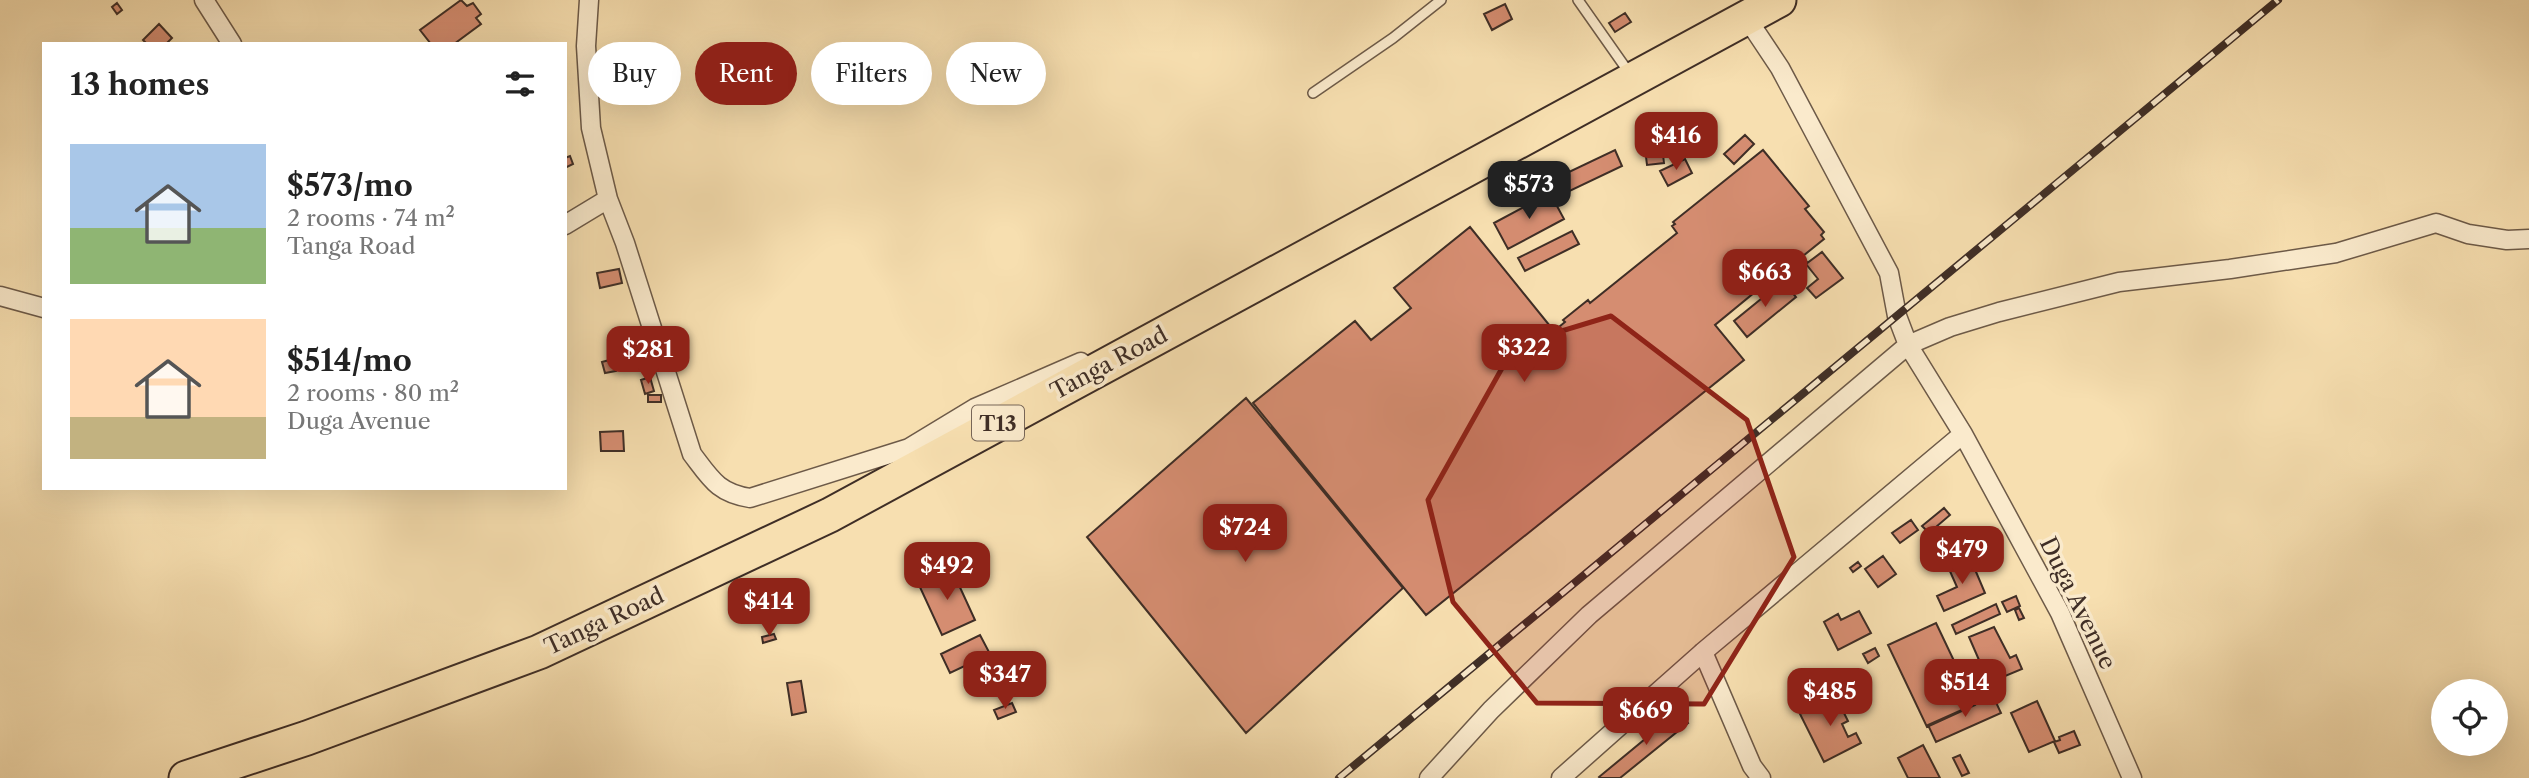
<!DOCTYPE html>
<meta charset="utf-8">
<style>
body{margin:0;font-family:"Libre Caslon Text",serif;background:#f2f2f2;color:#222;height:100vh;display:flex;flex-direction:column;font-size:26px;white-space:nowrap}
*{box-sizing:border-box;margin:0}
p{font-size:23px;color:#767676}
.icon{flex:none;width:38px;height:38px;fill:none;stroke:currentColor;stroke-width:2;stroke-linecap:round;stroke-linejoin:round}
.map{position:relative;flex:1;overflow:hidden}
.sheet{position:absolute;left:42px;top:42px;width:525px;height:448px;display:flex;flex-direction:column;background:#fff;border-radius:0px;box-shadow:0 7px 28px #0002}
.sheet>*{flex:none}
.guide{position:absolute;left:588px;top:42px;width:665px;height:63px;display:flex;gap:14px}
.fabs{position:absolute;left:2431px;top:679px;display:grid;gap:14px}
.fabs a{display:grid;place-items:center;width:77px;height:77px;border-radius:50%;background:#fff;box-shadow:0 7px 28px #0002;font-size:35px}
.price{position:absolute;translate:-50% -60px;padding:0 16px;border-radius:14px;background:#8f2418;color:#fff;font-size:23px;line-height:46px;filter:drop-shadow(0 2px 4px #0008)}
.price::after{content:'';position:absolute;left:50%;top:42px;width:21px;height:16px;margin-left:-10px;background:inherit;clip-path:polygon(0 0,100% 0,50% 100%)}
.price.selected{background:#222;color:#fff}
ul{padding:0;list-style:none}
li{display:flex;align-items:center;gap:21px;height:175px;padding:0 28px}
li span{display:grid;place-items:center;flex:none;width:196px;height:140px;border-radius:0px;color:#555}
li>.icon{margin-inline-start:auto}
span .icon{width:84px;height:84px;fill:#fffc;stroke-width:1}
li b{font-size:30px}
h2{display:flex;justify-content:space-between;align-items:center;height:84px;padding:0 28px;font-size:30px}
.pill{padding:0 24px;border-radius:32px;background:#fff;box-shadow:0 7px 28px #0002;font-size:24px;line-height:63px}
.pill.selected{background:#8f2418;color:#fff}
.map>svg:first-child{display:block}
.building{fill:#d58d71;stroke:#3f2e26;stroke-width:2}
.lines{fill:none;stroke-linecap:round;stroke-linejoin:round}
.lane-casing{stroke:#6d5a48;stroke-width:12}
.street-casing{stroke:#6d5a48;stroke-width:21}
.highway-casing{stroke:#3f2e26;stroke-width:37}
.lane{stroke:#faeacc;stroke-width:9}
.street{stroke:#faeacc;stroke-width:18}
.highway{stroke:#f7dfb0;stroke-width:33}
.rail-casing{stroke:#3f2e26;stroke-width:8}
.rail{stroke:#faeacc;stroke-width:5;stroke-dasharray:16;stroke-linecap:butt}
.marked{fill:#8f2418;fill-opacity:0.2;stroke:#8f2418;stroke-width:5;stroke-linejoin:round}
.labels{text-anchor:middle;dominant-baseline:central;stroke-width:7;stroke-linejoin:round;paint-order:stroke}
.shield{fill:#faeacc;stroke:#776658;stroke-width:2}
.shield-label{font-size:21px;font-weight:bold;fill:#3f2e26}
.street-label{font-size:23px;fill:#3f2e26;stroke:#faeacc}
</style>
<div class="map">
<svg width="2529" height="778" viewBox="0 0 2529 778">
<rect width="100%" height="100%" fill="#f7dfb0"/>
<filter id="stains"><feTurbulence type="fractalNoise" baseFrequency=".00286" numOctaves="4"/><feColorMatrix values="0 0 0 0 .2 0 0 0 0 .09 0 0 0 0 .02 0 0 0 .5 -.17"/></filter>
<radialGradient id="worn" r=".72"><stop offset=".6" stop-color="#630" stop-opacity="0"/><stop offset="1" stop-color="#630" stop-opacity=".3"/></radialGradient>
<path class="building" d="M 461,0 L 467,6 L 473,3 L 481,14 L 476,18 L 481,24 L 454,44 L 431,44 L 420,30 Z
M 117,3 L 122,10 L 117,14 L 112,7 Z
M 1505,4 L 1512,19 L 1492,30 L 1484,14 Z
M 1625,13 L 1631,22 L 1615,32 L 1609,23 Z
M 159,24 L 172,38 L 166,44 L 147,44 L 143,40 Z
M 1703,117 L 1716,140 L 1703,148 L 1690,125 Z
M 1745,135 L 1754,144 L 1734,164 L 1724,154 Z
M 1661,138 L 1664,163 L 1647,165 L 1644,140 Z
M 1615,150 L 1622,166 L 1557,197 L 1550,181 Z
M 1763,150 L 1809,206 L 1805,209 L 1824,232 L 1821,235 L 1824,239 L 1803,256 L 1807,262 L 1783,281 L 1777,274 L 1715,325 L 1744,360 L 1426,615 L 1253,403 L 1355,321 L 1371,340 L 1411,308 L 1394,288 L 1470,227 L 1554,331 L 1565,322 L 1563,320 L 1588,300 L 1590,303 L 1677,233 L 1672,226 L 1675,224 L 1673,222 Z
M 570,156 L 573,164 L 565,168 L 565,158 Z
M 1685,159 L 1692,173 L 1668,186 L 1660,171 Z
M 1550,193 L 1564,219 L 1508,249 L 1494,223 Z
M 1572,231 L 1579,244 L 1525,271 L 1518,258 Z
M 1822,252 L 1843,278 L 1816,298 L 1807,288 L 1818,279 L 1806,264 Z
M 619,269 L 622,283 L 600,288 L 597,273 Z
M 1783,281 L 1796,297 L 1747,337 L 1734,321 Z
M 613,359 L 616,371 L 605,373 L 602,362 Z
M 650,377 L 654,391 L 645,394 L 641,380 Z
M 648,395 L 661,395 L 661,402 L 648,402 Z
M 1246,398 L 1403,588 L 1246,733 L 1087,537 Z
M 623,431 L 624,451 L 601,451 L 600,432 Z
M 1944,508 L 1950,515 L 1929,533 L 1922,526 Z
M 1911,520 L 1918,530 L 1900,543 L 1892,533 Z
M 1883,556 L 1896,574 L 1878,587 L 1865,569 Z
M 1971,560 L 1985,593 L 1944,611 L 1937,596 L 1957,587 L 1949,569 Z
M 1858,562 L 1861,566 L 1853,572 L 1850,568 Z
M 952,570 L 975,620 L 942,635 L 919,585 Z
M 2016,596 L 2020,606 L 2007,612 L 2002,602 Z
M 1996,604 L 2000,614 L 1956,634 L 1952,625 Z
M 2019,608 L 2024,618 L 2019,620 L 2015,610 Z
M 1859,611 L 1871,633 L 1838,650 L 1824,622 L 1838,614 L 1841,620 Z
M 1936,623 L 1975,705 L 1927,727 L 1888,645 Z
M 1994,627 L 2010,658 L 2016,655 L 2022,669 L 1986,684 L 1976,661 L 1979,660 L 1969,637 Z
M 774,634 L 776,639 L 763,643 L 762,637 Z
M 980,635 L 990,654 L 950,673 L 941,654 Z
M 1875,648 L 1879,656 L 1868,663 L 1863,654 Z
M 1820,674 L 1823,681 L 1814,685 L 1811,679 Z
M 801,681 L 806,712 L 792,715 L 787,683 Z
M 1841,694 L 1848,709 L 1843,711 L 1848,721 L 1842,724 L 1848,737 L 1856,733 L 1861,743 L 1824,762 L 1800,714 Z
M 1993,696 L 2001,713 L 1936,742 L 1928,725 Z
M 2037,701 L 2055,741 L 2029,752 L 2011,713 Z
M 1012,703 L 1016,712 L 998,719 L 994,710 Z
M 1679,711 L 1688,723 L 1620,778 L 1600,778 L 1599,777 Z
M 2074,731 L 2080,745 L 2059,753 L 2054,742 L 2060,740 L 2059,737 Z
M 1923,745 L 1940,778 L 1908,778 L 1898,758 Z
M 1960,755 L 1969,773 L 1962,776 L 1953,758 Z"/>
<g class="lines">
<defs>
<path id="lane" d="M 1578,0 L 1630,74
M 1313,93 L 1393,38 L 1441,0"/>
<path id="street" d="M 204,0 L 232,44
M 589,0 L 586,46 L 591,128 L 608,199 L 625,243 L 692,454 C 711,479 718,493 750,498 L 909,448 L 975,408 L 1081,362
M 1746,17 L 1780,68 L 1889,273 L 1897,316 L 1908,345 L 1963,434 L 2060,613 L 2132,778
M 565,225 L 608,199
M 0,296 L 44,308
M 1703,652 L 1752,766 L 1761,778
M 1429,778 L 1491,710 L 1589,615 L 1908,345 L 1950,327 L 1999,312 L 2119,282 L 2230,269 L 2336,253 L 2436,223 L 2468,234 L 2507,240 L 2529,239
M 1561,778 L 1703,652 L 1963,434"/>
<path id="highway" d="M 186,778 L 307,738 L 539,652 L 830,515 L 1779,0"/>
</defs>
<use href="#lane" class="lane-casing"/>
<use href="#street" class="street-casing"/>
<use href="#highway" class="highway-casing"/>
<use href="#lane" class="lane"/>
<use href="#street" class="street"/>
<use href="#highway" class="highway"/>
<defs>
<path id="rail" d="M 1339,778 L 2278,0"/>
</defs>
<use href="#rail" class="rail-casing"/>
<use href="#rail" class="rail"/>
</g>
<path class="marked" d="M 1611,316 L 1747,420 L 1794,557 L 1704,704 L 1537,703 L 1453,602 L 1428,500 L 1515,345 Z"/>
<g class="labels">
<rect class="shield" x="972" y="405.5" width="52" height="35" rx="5"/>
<g class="shield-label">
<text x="998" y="423">T13</text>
</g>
<g class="street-label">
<text transform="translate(1109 363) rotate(-28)">Tanga Road</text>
<text transform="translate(2078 603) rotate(64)">Duga Avenue</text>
<text transform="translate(604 621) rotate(-25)">Tanga Road</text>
</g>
</g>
<rect width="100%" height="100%" filter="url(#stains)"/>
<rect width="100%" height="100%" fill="url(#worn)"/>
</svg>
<div class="fabs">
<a><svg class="icon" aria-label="locate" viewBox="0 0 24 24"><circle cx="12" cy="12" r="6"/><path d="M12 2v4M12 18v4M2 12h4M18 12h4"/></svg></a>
</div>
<b class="price" style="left:1676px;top:172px">$416</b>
<b class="price selected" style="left:1529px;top:221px">$573</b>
<b class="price" style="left:1765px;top:309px">$663</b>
<b class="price" style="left:1524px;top:384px">$322</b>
<b class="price" style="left:648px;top:386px">$281</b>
<b class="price" style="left:1245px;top:564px">$724</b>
<b class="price" style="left:1962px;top:586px">$479</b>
<b class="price" style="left:947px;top:602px">$492</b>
<b class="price" style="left:769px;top:638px">$414</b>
<b class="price" style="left:1005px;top:711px">$347</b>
<b class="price" style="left:1965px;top:719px">$514</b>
<b class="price" style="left:1830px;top:728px">$485</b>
<b class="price" style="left:1646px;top:747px">$669</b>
<div class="guide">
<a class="pill">Buy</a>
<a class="pill selected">Rent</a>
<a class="pill">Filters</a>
<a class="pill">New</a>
</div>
<section class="sheet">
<h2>13 homes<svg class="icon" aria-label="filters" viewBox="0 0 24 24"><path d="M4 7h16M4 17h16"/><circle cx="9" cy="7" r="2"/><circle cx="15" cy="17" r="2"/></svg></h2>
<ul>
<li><span style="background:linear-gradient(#a9c7e8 60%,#8fb573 0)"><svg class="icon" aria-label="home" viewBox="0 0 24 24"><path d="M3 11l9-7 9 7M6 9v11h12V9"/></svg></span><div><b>$573/mo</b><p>2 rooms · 74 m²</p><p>Tanga Road</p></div></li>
<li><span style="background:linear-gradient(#ffd9b3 70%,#c2b280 0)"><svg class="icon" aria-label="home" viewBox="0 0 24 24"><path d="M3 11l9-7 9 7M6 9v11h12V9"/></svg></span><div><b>$514/mo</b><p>2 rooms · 80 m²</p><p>Duga Avenue</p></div></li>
</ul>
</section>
</div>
